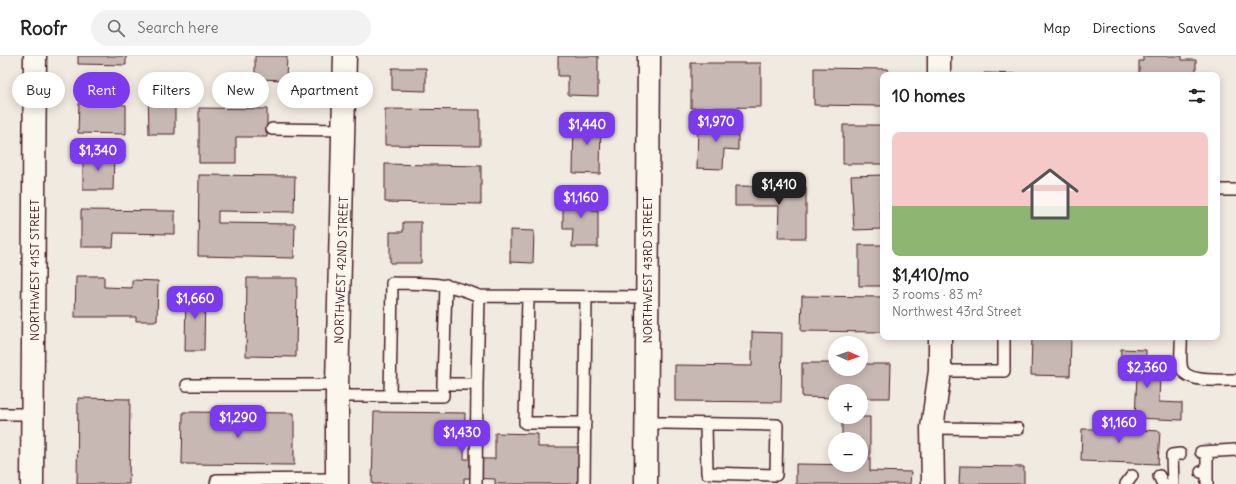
<!DOCTYPE html>
<meta charset="utf-8">
<style>
body{margin:0;font-family:Delius,sans-serif;background:#f2f2f2;color:#222;height:100vh;display:flex;flex-direction:column;font-size:15px;white-space:nowrap}
*{box-sizing:border-box;margin:0}
p{font-size:13px;color:#767676}
.icon{flex:none;width:22px;height:22px;fill:none;stroke:currentColor;stroke-width:2;stroke-linecap:round;stroke-linejoin:round}
.map{position:relative;flex:1;overflow:hidden}
.details{position:absolute;left:880px;top:16px;width:340px;height:268px;display:flex;flex-direction:column;background:#fff;border-radius:8px;box-shadow:0 2px 10px #0003}
.details>*{flex:none}
.hud{position:absolute;left:12px;top:16px;width:380px;height:36px;display:flex;gap:8px}
.needle{width:26px;rotate:92deg}
.fabs{position:absolute;left:828px;top:280px;display:grid;gap:8px}
.fabs a{display:grid;place-items:center;width:40px;height:40px;border-radius:50%;background:#fff;box-shadow:0 2px 10px #0003;font-size:20px}
.price{position:absolute;translate:-50% -34px;padding:0 9px;border-radius:8px;background:#7c3aed;color:#fff;font-size:13px;line-height:26px;filter:drop-shadow(0 1px 2px #0008)}
.price::after{content:'';position:absolute;left:50%;top:24px;width:12px;height:9px;margin-left:-6px;background:inherit;clip-path:polygon(0 0,100% 0,50% 100%)}
.price.selected{background:#222;color:#fff}
ul{padding:0;list-style:none}
li{display:grid;align-content:center;gap:8px;height:212px;padding:0 12px}
li+li{border-top:1px solid #e0e0e0}
li span{display:grid;place-items:center;height:124px;border-radius:8px;color:#555}
li>.icon{margin-inline-start:auto}
span .icon{width:72px;height:72px;fill:#fffc;stroke-width:1}
li b{font-size:17px}
h2{display:flex;justify-content:space-between;align-items:center;height:48px;padding:0 12px;font-size:17px}
.pill{padding:0 14px;border-radius:18px;background:#fff;box-shadow:0 2px 10px #0003;font-size:14px;line-height:36px}
.pill.selected{background:#7c3aed;color:#fff}
header{display:flex;align-items:center;gap:24px;box-sizing:border-box;height:56px;padding:0 20px;background:#fff;border-bottom:1px solid #e0e0e0}
header strong{font-size:19px}
nav{display:flex;gap:22px;margin-inline-start:auto;font-size:14px}
.search{width:280px;height:36px;background:#f2f2f2;display:flex;align-items:center;gap:10px;box-sizing:border-box;padding:0 14px;border-radius:22px;color:#767676;font-size:15px}
.map>svg:first-child{display:block}
.building{fill:#c8b8b3;stroke:#4a1f2b}
.lines{fill:none;stroke-linecap:round;stroke-linejoin:round}
.service-casing{stroke:#4a1f2b;stroke-width:14}
.minor-casing{stroke:#4a1f2b;stroke-width:25}
.service{stroke:#fbf7ec;stroke-width:11}
.minor{stroke:#fbf7ec;stroke-width:22}
.labels{text-anchor:middle;dominant-baseline:central;stroke-width:3;stroke-linejoin:round;paint-order:stroke}
.street-label{font-size:12px;fill:#4a1f2b;stroke:#fbf7ec}
</style>
<header>
<strong>Roofr</strong>
<div class="search"><svg class="icon" aria-label="search" viewBox="0 0 24 24"><circle cx="10" cy="10" r="6"/><path d="M15 15l6 6"/></svg>Search here</div>
<nav><a>Map</a><a>Directions</a><a>Saved</a></nav>
</header>
<div class="map">
<svg width="1236" height="428" viewBox="0 0 1236 428">
<rect width="100%" height="100%" fill="#f0eae0"/>
<filter id="ink" filterUnits="userSpaceOnUse"><feTurbulence type="fractalNoise" baseFrequency=".025" numOctaves="2"/><feDisplacementMap in="SourceGraphic" scale="8" xChannelSelector="R" yChannelSelector="G"/><feConvolveMatrix kernelMatrix="1 2 1 2 8 2 1 2 1" color-interpolation-filters="sRGB"/></filter>
<g filter="url(#ink)">
<path class="building" d="M 78,0 L 126,0 L 126,9 L 78,8 Z
M 255,0 L 287,0 L 286,24 L 255,23 Z
M 558,0 L 598,0 L 598,40 L 568,39 L 568,20 L 558,20 Z
M 1143,0 L 1182,0 L 1182,4 L 1196,4 L 1196,19 L 1139,19 L 1139,5 L 1143,5 Z
M 691,7 L 761,7 L 761,51 L 691,52 Z
M 392,12 L 426,12 L 426,35 L 392,34 Z
M 814,12 L 888,13 L 888,19 L 883,19 L 883,50 L 814,49 Z
M 984,17 L 1024,18 L 1024,19 L 984,19 Z
M 148,33 L 175,33 L 175,78 L 149,78 Z
M 79,47 L 126,49 L 126,78 L 78,77 Z
M 199,52 L 267,53 L 267,81 L 236,81 L 236,107 L 199,107 Z
M 385,53 L 480,54 L 480,90 L 385,89 Z
M 574,62 L 601,63 L 600,118 L 573,117 Z
M 698,66 L 738,66 L 738,94 L 724,93 L 723,113 L 697,112 Z
M 843,69 L 883,69 L 883,108 L 843,108 Z
M 83,98 L 114,98 L 113,134 L 83,134 Z
M 385,108 L 481,110 L 481,148 L 385,146 Z
M 199,119 L 295,120 L 294,156 L 218,155 L 218,167 L 295,168 L 294,202 L 198,200 Z
M 883,119 L 883,144 L 880,144 L 881,173 L 854,174 L 851,120 Z
M 735,130 L 806,131 L 806,182 L 778,182 L 779,150 L 735,150 Z
M 563,136 L 592,137 L 592,154 L 598,154 L 598,191 L 572,191 L 573,173 L 563,173 Z
M 81,154 L 175,155 L 175,178 L 114,177 L 113,191 L 81,191 Z
M 403,166 L 421,166 L 421,207 L 390,207 L 390,176 L 403,176 Z
M 510,174 L 534,175 L 533,207 L 510,206 Z
M 859,189 L 883,189 L 883,230 L 859,230 Z
M 76,220 L 104,220 L 104,231 L 132,232 L 132,224 L 158,225 L 157,265 L 136,265 L 136,261 L 75,261 Z
M 247,222 L 297,222 L 296,301 L 246,300 Z
M 186,233 L 205,233 L 204,295 L 185,295 Z
M 802,240 L 883,241 L 883,276 L 801,275 Z
M 752,276 L 782,277 L 781,346 L 675,345 L 675,309 L 752,310 Z
M 1032,281 L 1071,281 L 1070,320 L 1031,319 Z
M 1121,293 L 1146,294 L 1145,319 L 1160,320 L 1159,346 L 1182,347 L 1182,364 L 1135,362 L 1137,320 L 1120,320 Z
M 802,307 L 835,307 L 835,313 L 861,313 L 861,308 L 891,308 L 890,342 L 861,342 L 861,335 L 835,335 L 835,342 L 802,341 Z
M 78,342 L 130,343 L 129,428 L 77,428 Z
M 183,356 L 294,357 L 294,409 L 182,408 Z
M 374,356 L 465,357 L 464,403 L 495,403 L 495,377 L 538,378 L 538,391 L 582,391 L 581,428 L 495,428 L 495,423 L 464,422 L 464,428 L 372,428 Z
M 842,361 L 870,361 L 870,415 L 911,416 L 910,428 L 796,428 L 796,408 L 861,409 L 861,383 L 842,383 Z
M 1095,363 L 1117,364 L 1116,373 L 1160,375 L 1158,408 L 1081,405 L 1082,373 L 1094,373 Z
M 960,410 L 1024,411 L 1024,428 L 959,428 Z"/>
<g class="lines">
<defs>
<path id="service" d="M 272,73 L 345,74
M 1217,134 L 1236,134
M 479,240 L 647,241
M 528,241 L 525,367 L 585,367
M 1181,281 C 1182,290 1179,304 1182,313 C 1187,327 1224,324 1236,324
M 940,315 L 1004,315 L 1004,281
M 443,328 L 446,229
M 187,329 L 337,329
M 338,340 L 443,340 L 443,328 L 477,328 L 476,428
M 390,340 L 392,227 C 427,228 447,226 479,240 L 477,328
M 0,358 L 33,358
M 647,367 L 664,367 L 777,369 L 776,419 L 707,417 L 706,368
M 932,372 L 1018,373
M 1201,396 L 1236,394
M 1201,416 L 1207,416 L 1207,396
M 1159,420 L 1163,428
M 216,428 L 217,424 L 337,423
M 584,428 L 586,241
M 1126,428 L 1132,420
M 1173,428 L 1172,399 L 1180,398
M 1207,428 L 1207,416"/>
<path id="minor" d="M 939,0 L 939,19
M 32,428 L 35,0
M 337,428 L 337,329 L 345,0
M 646,428 L 649,0
M 933,428 L 932,372 L 940,315 L 940,281"/>
</defs>
<use href="#service" class="service-casing"/>
<use href="#minor" class="minor-casing"/>
<use href="#service" class="service"/>
<use href="#minor" class="minor"/>
</g>
</g>
<g class="labels">
<g class="street-label">
<text transform="translate(34 214) rotate(-90)">NORTHWEST 41ST STREET</text>
<text transform="translate(341 214) rotate(-88)">NORTHWEST 42ND STREET</text>
<text transform="translate(647 214) rotate(-90)">NORTHWEST 43RD STREET</text>
</g>
</g>
</svg>
<div class="fabs">
<a><svg class="needle" viewBox="-14 -14 28 28"><path d="M0-13l5 13h-10z" fill="#e53935"/><path d="M0 13l5-13h-10z" fill="#767676"/></svg></a>
<a>+</a>
<a>−</a>
</div>
<b class="price" style="left:716px;top:87px">$1,970</b>
<b class="price" style="left:587px;top:90px">$1,440</b>
<b class="price" style="left:98px;top:116px">$1,340</b>
<b class="price selected" style="left:779px;top:150px">$1,410</b>
<b class="price" style="left:581px;top:163px">$1,160</b>
<b class="price" style="left:195px;top:264px">$1,660</b>
<b class="price" style="left:1147px;top:333px">$2,360</b>
<b class="price" style="left:238px;top:383px">$1,290</b>
<b class="price" style="left:1119px;top:388px">$1,160</b>
<b class="price" style="left:462px;top:398px">$1,430</b>
<div class="hud">
<a class="pill">Buy</a>
<a class="pill selected">Rent</a>
<a class="pill">Filters</a>
<a class="pill">New</a>
<a class="pill">Apartment</a>
</div>
<section class="details">
<h2>10 homes<svg class="icon" aria-label="filters" viewBox="0 0 24 24"><path d="M4 7h16M4 17h16"/><circle cx="9" cy="7" r="2"/><circle cx="15" cy="17" r="2"/></svg></h2>
<ul>
<li><span style="background:linear-gradient(#f6c9c9 60%,#8fb573 0)"><svg class="icon" aria-label="home" viewBox="0 0 24 24"><path d="M3 11l9-7 9 7M6 9v11h12V9"/></svg></span><div><b>$1,410/mo</b><p>3 rooms · 83 m²</p><p>Northwest 43rd Street</p></div></li>
</ul>
</section>
</div>
